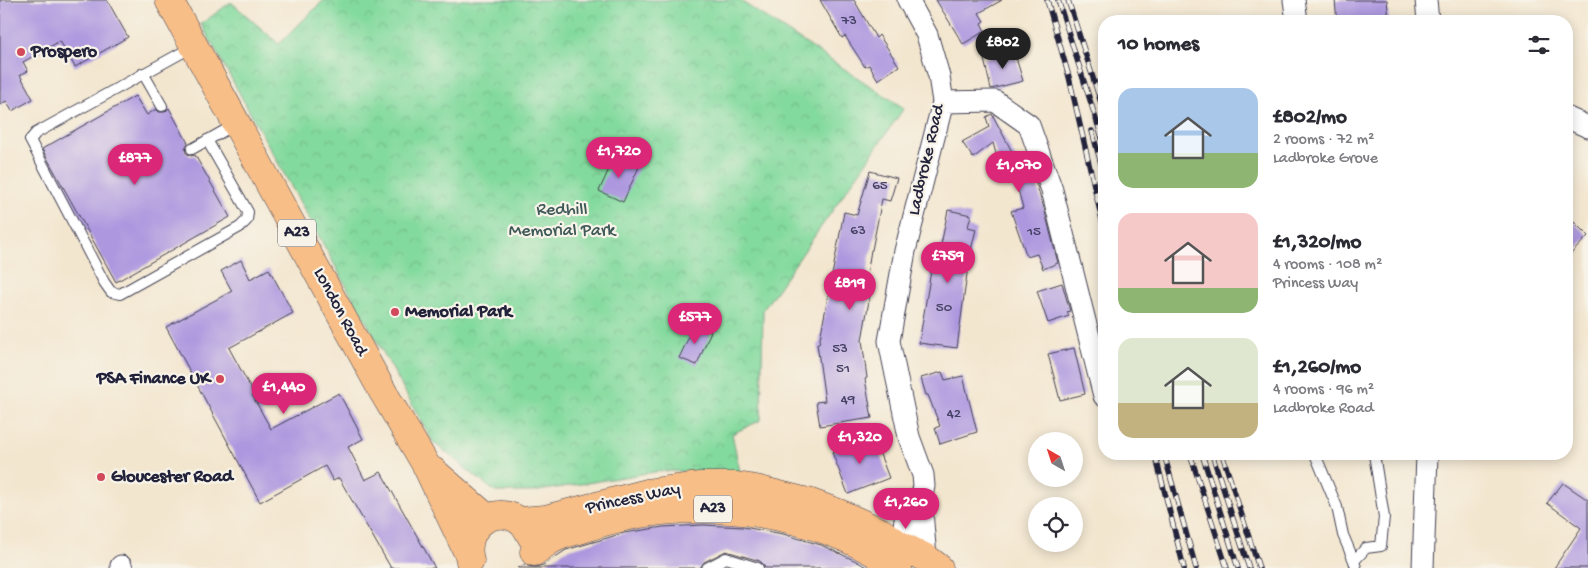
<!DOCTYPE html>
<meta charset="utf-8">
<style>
body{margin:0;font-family:"Gochi Hand",sans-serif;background:#f7f7f7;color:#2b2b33;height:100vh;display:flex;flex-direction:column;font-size:19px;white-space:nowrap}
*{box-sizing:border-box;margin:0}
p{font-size:16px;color:#7c7c81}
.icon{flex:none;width:28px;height:28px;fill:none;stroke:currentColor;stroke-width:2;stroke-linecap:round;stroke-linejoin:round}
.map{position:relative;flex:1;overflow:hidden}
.details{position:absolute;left:1098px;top:15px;width:475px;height:445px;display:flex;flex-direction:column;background:#fff;border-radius:20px;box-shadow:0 2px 12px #0003}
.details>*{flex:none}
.needle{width:32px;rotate:321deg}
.buttons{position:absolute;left:1028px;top:432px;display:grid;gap:10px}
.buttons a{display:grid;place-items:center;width:55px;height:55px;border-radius:50%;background:#fff;box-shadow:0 2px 12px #0003;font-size:25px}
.price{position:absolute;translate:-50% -42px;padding:0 11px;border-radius:18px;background:#db2777;color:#fff;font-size:16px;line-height:32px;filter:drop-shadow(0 1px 2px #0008)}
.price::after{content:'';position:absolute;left:50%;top:30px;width:15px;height:11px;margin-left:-8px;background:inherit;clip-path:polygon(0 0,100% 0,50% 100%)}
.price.selected{background:#222;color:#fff}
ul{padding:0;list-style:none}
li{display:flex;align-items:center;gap:15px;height:125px;padding:0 20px}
li span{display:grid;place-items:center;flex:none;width:140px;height:100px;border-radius:15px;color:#555}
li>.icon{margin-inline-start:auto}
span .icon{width:60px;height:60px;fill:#fffc;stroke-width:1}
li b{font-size:21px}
h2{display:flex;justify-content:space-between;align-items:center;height:60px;padding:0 20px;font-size:21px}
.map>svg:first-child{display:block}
.park{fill:url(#park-crowns);stroke:#527e6c}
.building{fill:#ad98df}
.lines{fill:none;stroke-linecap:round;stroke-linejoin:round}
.service-casing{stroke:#413f51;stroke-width:12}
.minor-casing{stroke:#413f51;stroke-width:23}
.primary-casing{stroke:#413f51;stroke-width:29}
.service{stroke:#fff;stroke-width:10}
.minor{stroke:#fff;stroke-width:21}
.primary{stroke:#f7be87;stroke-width:28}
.rail-casing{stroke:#22223b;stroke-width:5.5}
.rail{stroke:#f7f3e8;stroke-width:4;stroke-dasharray:11;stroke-linecap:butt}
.poi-dot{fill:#d1495b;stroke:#f7f3e8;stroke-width:2}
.labels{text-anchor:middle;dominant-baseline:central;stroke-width:4.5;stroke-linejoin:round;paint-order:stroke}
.number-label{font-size:15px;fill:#454064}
.shield{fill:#f7f3e8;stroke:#62616f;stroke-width:1}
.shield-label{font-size:16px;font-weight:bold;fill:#22223b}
.poi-label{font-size:18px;font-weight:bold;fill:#22223b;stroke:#f7f3e8;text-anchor:start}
.street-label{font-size:18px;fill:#22223b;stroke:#f7f3e8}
.park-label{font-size:18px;fill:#3f5959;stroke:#f7f3e8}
</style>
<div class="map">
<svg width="1588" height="568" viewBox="0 0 1588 568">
<defs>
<pattern id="park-crowns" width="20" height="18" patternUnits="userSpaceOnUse" patternTransform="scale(1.25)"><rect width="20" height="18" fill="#83da9e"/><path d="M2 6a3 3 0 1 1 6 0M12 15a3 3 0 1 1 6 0" fill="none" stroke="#71bb89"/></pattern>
</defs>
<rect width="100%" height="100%" fill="#f7f3e8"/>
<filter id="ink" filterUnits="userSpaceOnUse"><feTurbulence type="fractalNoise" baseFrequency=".02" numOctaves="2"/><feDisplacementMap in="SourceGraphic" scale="10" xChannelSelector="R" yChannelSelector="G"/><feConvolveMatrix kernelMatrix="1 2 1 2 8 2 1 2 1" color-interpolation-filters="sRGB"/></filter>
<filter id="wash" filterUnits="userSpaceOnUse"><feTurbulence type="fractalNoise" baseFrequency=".0096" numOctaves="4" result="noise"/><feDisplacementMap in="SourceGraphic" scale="20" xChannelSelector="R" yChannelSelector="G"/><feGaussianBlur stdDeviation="1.12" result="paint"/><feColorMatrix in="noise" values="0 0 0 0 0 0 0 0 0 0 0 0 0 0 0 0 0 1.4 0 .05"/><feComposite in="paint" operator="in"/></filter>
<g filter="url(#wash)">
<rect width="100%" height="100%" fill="#f3e6cf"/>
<path class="park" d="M 324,0 L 739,0 L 904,108 L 763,310 L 761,420 L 732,434 L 740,472 L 660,471 L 532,492 L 495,492 L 433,442 L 201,24 L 231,2 L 279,44 Z"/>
<g id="blocks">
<path class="building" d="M 0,0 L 107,0 L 128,37 L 75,67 L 60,41 L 23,62 L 28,71 L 20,75 L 33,99 L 12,111 L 6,101 L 0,105 Z
M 820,0 L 854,0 L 876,38 L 879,35 L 899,66 L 878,80 L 869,65 L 865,67 L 845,36 L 842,38 Z
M 936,0 L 1002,0 L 979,13 L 984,21 L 981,23 L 985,31 L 963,44 Z
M 1335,0 L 1387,0 L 1389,21 L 1337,21 Z
M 1014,51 L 1023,81 L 991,89 L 984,59 Z
M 135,96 L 147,115 L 156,109 L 159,112 L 165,112 L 169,108 L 188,143 L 185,148 L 186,153 L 191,156 L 195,155 L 230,217 L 116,282 L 42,149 Z
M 992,114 L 1017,161 L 1028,158 L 1044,208 L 1058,263 L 1043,269 L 1037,254 L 1027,257 L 1011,211 L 1023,208 L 1015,179 L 1004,182 L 993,143 L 973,158 L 962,142 L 989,127 L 986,117 Z
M 615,156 L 639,167 L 623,202 L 599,191 Z
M 870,171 L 897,178 L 890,201 L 882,199 L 872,250 L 871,250 L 864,294 L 870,295 L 862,340 L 867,378 L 865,379 L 872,418 L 820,426 L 816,402 L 825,401 L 817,344 L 819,344 L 844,212 L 857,215 Z
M 948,210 L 971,215 L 968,227 L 976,229 L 969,259 L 957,348 L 919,343 L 933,259 L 938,260 Z
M 1574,222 L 1588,236 L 1566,259 L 1566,231 Z
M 241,260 L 250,279 L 269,269 L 293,313 L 229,348 L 254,394 L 252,395 L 271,429 L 339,393 L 363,439 L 348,447 L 365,480 L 381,472 L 435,568 L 391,568 L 339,478 L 333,481 L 325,466 L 260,502 L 166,327 L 232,291 L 221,271 Z
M 1062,283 L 1070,311 L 1067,312 L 1069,316 L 1048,323 L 1037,291 Z
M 694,326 L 711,331 L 697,365 L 679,358 Z
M 1074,348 L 1085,394 L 1060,400 L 1048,354 Z
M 942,372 L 945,380 L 963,376 L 977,432 L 940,444 L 935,428 L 940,426 L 928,395 L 926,395 L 921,378 Z
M 873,436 L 889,478 L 848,494 L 832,452 Z
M 1563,483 L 1588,500 L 1588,568 L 1554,568 L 1581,528 L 1547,503 Z
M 703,525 L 743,527 L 783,534 L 821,545 L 856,561 L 868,568 L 765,568 L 763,564 L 760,561 L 726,551 L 704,562 L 700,568 L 518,568 L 525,564 L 528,566 L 536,567 L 543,565 L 566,550 L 624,533 L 663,527 Z"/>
</g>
</g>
<g filter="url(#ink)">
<use href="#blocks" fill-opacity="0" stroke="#413f51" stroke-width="1"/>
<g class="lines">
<defs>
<path id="service" d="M 194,46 L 36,133 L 30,140 L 104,282 L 111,292 L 120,294 L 240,227 L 247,220 L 248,212 L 207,140
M 143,73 L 162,106
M 192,149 L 236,124
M 1315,454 L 1337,507 L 1343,535 L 1354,561
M 707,568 L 726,558 L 758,568
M 1356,568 L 1354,561 L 1366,548 L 1381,546 L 1384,517 L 1374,454"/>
<path id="minor" d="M 908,0 L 927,35 L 939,76 L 943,102 L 905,251 L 889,341 L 909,437 L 923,475 L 924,486 L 921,500 L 926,558
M 1294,0 L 1297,21
M 1426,0 L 1428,21
M 943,102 L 995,101 L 1029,125 L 1052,190 L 1104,396
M 1566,117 L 1588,127
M 892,556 L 902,540 L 905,520 L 915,509 L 921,500
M 121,566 L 122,568
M 1423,568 L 1427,454"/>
<path id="primary" d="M 169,0 L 383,392 L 426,465 L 467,551
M 433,471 L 487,518
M 520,521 L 545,519 L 647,493 L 700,486 L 737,486 L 756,489 L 808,502 L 841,514 L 881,532 L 898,544 L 926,558 L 939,568
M 534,552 C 540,548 547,542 553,539 C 562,534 572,532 582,529 C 681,493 812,505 898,568
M 470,561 C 459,516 514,497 531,536"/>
</defs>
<use href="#service" class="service-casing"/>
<use href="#minor" class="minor-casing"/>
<use href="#primary" class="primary-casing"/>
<use href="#service" class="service"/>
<use href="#minor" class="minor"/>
<use href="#primary" class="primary"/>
<defs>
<path id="rail" d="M 1047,0 L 1069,77 L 1104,229
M 1058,0 L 1104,144
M 1068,0 L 1104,112
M 1092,131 L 1104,174
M 1155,454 L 1184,568
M 1164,454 L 1196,568
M 1190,454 L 1227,568
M 1202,454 L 1238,568
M 1212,454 L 1249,568
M 1222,454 L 1259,568"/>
</defs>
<use href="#rail" class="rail-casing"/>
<use href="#rail" class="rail"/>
</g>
</g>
<g class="poi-dot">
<circle cx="21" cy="52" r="5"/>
<circle cx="395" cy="312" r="5"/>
<circle cx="220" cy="379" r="5"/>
<circle cx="101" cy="477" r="5"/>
</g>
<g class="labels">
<g class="number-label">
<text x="849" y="21">73</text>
<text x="880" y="186">65</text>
<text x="858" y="231">63</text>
<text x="1034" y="232">15</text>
<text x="944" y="308">50</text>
<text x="840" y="349">53</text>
<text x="843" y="369">51</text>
<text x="848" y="400">49</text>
<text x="954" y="414">42</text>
</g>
<g class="shield">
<rect x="278" y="219.5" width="38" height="27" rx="4"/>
<rect x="694" y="495.5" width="38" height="27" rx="4"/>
</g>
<g class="shield-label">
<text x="297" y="233">A23</text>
<text x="713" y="509">A23</text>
</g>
<g class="poi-label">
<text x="31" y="52">Prospero</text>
<text x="405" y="312">Memorial Park</text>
<text x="210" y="379" text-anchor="end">PSA Finance UK</text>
<text x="111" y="477">Gloucester Road</text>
</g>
<g class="street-label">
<text transform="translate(927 160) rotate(-77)">Ladbroke Road</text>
<text transform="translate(340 312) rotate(62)">London Road</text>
<text transform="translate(633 499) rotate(-12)">Princess Way</text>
</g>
<g class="park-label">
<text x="562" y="210">Redhill<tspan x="562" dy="21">Memorial Park</tspan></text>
</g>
</g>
</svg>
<div class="buttons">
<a><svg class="needle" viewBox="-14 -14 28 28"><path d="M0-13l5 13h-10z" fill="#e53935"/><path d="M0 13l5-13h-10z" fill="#7c7c81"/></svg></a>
<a><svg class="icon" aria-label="locate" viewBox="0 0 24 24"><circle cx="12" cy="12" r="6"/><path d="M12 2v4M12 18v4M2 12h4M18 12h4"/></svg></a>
</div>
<b class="price selected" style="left:1003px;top:70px">£802</b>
<b class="price" style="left:619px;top:179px">£1,720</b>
<b class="price" style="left:135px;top:186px">£877</b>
<b class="price" style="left:1019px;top:193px">£1,070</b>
<b class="price" style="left:948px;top:284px">£759</b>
<b class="price" style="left:850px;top:311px">£819</b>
<b class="price" style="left:695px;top:345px">£577</b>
<b class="price" style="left:284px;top:415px">£1,440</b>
<b class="price" style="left:860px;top:465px">£1,320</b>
<b class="price" style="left:906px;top:530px">£1,260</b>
<section class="details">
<h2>10 homes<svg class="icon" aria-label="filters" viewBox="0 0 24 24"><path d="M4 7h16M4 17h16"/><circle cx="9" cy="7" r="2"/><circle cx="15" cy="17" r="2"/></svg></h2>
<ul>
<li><span style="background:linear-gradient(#a9c7e8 65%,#8fb573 0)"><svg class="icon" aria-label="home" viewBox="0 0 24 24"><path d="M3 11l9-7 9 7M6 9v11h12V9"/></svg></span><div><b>£802/mo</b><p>2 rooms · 72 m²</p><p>Ladbroke Grove</p></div></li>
<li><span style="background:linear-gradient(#f6c9c9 75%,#8fb573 0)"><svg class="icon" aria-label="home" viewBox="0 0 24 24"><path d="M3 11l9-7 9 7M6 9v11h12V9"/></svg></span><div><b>£1,320/mo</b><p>4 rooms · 108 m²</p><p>Princess Way</p></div></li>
<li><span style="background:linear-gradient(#dfe7d0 65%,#c2b280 0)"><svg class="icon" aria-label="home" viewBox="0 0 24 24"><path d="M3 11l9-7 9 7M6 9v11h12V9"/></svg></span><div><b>£1,260/mo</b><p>4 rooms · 96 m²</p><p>Ladbroke Road</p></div></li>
</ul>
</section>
</div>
